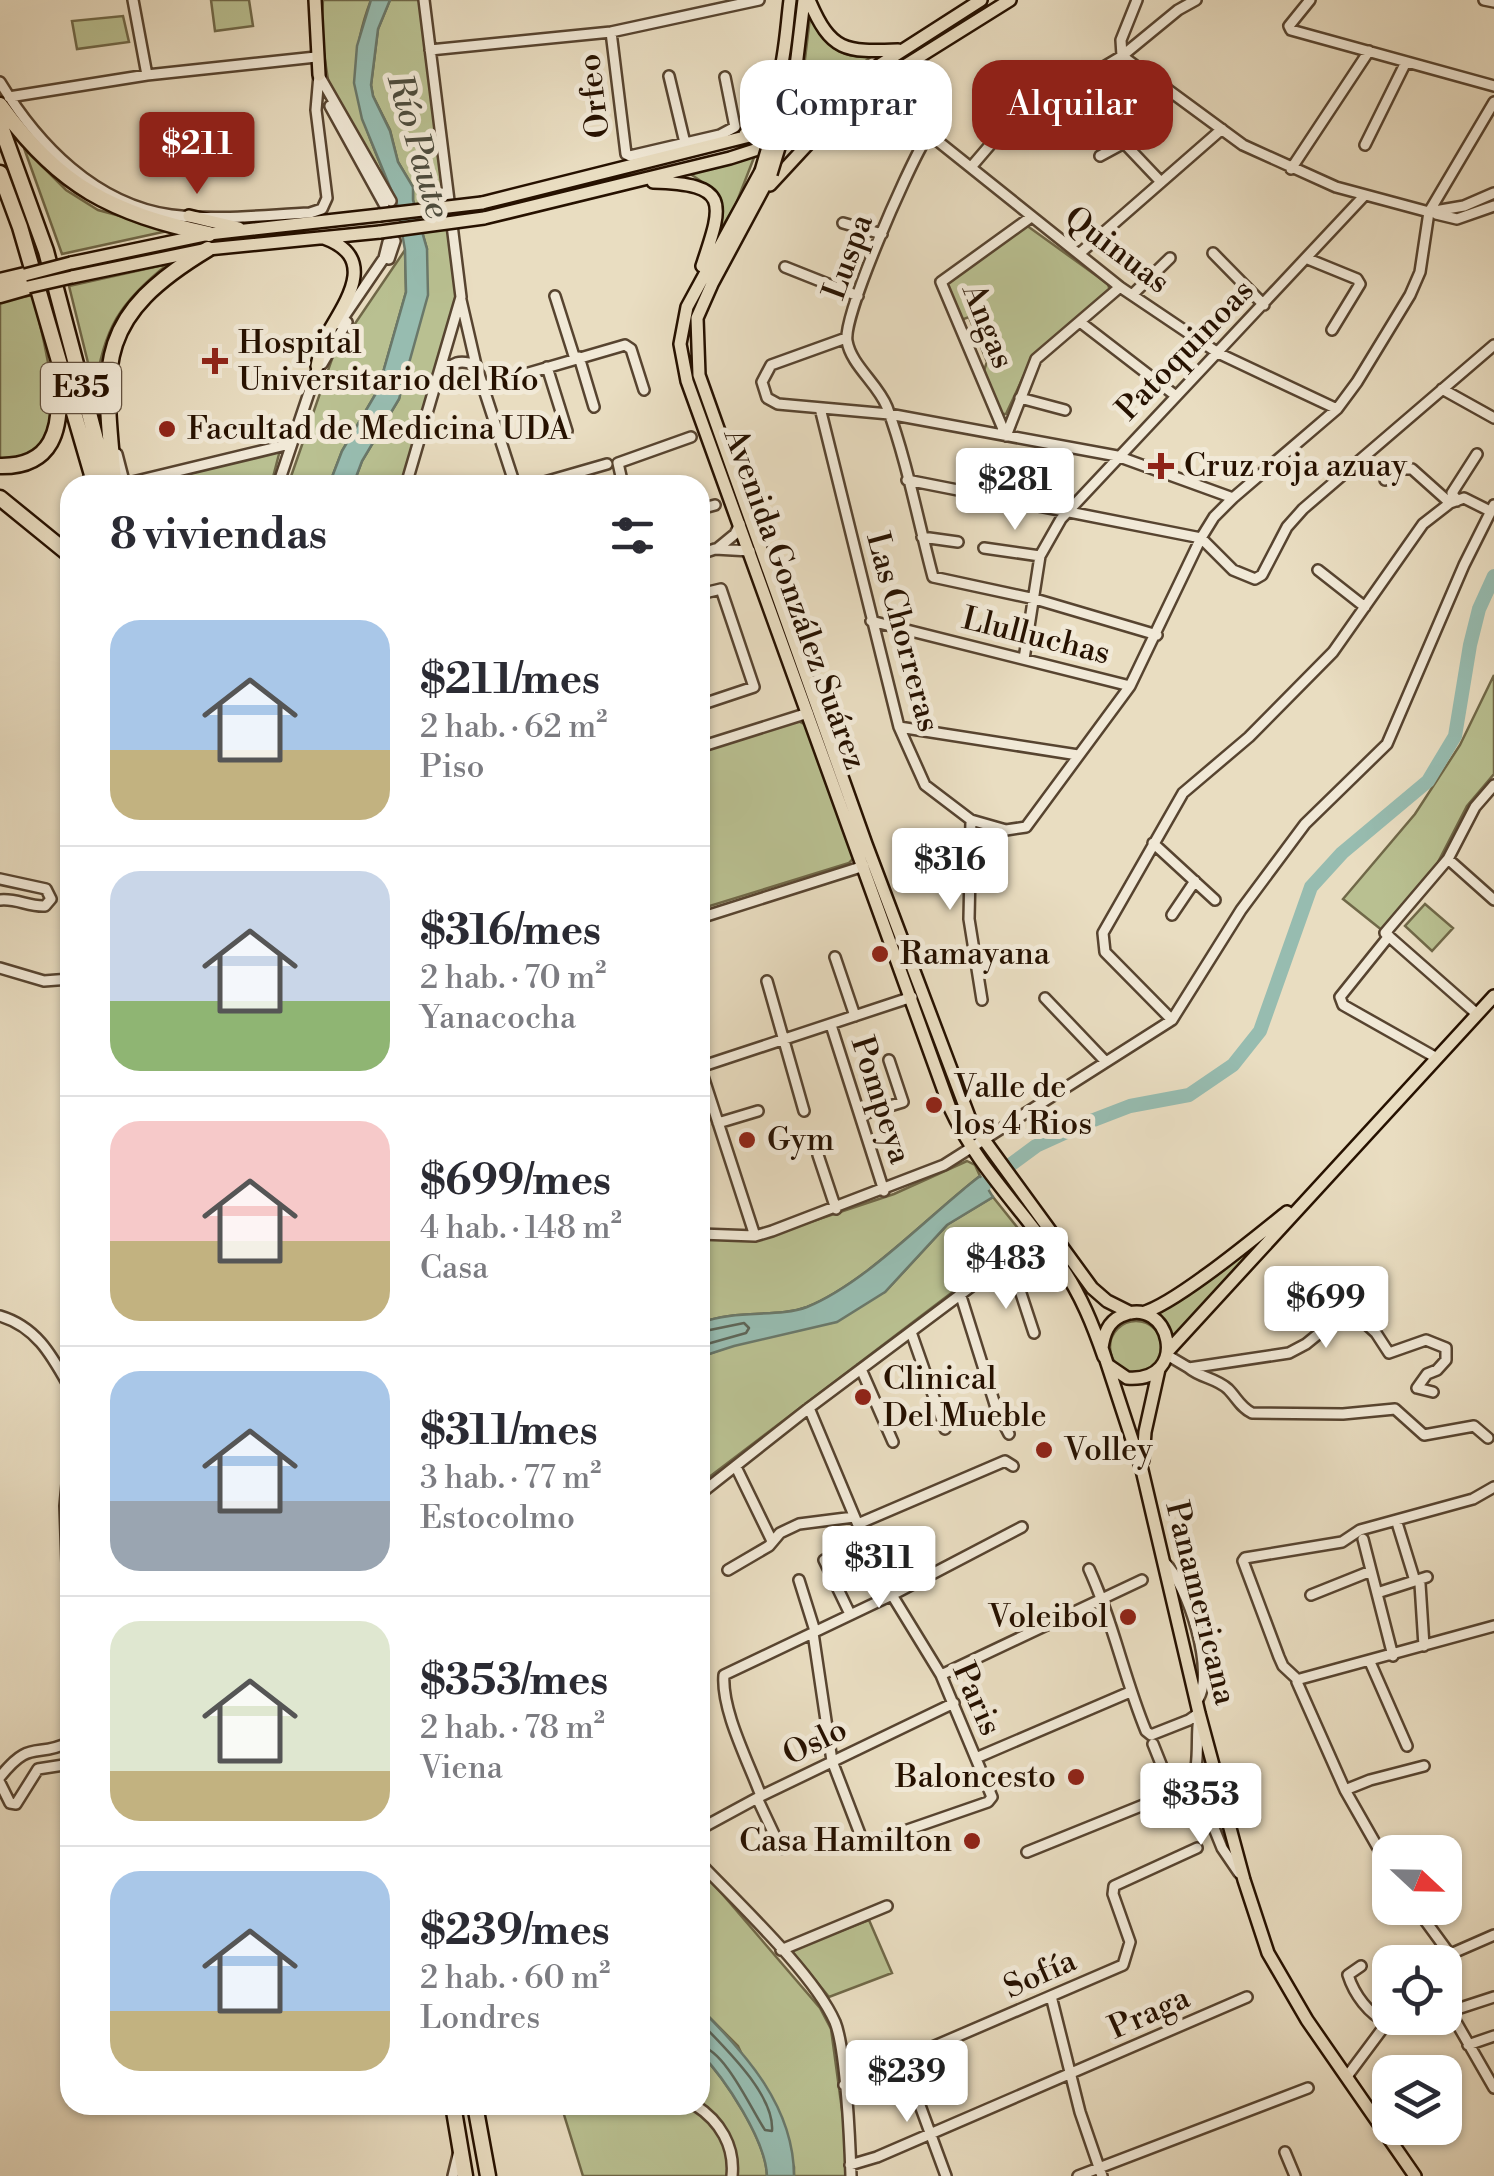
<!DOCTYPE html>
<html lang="es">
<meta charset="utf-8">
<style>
body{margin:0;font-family:"Libre Bodoni",serif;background:#f2f2f3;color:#2b2b33;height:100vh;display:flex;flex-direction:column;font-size:38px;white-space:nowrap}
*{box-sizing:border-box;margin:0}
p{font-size:32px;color:#7c7c81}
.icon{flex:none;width:55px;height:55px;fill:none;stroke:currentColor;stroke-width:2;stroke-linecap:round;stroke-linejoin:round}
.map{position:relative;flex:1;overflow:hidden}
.panel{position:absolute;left:60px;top:475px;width:650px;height:1640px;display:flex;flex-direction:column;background:#fff;border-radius:30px;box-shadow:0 2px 8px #0004}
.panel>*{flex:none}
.guide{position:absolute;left:740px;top:60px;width:602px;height:90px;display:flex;gap:20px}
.needle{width:65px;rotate:112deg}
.tools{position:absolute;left:1372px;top:1835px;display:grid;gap:20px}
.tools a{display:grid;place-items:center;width:90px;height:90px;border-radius:20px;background:#fff;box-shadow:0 2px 8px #0004;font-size:50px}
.price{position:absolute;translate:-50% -85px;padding:0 22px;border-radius:10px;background:#fff;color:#222;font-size:32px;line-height:65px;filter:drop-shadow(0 2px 5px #0008)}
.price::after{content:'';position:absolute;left:50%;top:60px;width:30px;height:22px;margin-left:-15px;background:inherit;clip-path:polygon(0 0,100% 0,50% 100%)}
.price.selected{background:#8f2418;color:#fff}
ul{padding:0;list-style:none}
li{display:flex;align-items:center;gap:30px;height:250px;padding:0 50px}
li+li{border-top:2px solid #e1e1e2}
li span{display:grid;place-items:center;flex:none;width:280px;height:200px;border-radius:30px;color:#555}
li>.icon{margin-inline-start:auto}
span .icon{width:120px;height:120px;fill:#fffc;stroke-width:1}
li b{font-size:42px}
h2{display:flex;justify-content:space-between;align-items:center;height:120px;padding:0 50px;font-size:42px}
.pill{padding:0 35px;border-radius:30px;background:#fff;box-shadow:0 2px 8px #0004;font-size:35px;line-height:90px}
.pill.selected{background:#8f2418;color:#fff}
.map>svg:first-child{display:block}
.green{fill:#b9c091;stroke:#706848;stroke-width:2.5}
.water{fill:#97bcb0;stroke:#6a786a;stroke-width:2.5}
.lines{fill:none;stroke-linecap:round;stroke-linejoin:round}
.shore{stroke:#5e6658;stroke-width:2.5}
.river{stroke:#97bcb0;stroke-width:14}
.minor-tunnel{stroke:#ccbea4;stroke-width:9;stroke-dasharray:9 4.5;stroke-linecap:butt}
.minor-casing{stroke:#574430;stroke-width:14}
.major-casing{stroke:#261100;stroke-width:16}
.highway-casing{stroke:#261100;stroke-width:19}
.minor{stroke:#f1e9d7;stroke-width:9}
.major{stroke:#e9ddc1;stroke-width:11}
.highway{stroke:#e9ddc1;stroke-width:14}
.major-bridge-casing{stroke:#261100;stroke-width:16;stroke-linecap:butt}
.major-bridge{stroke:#e9ddc1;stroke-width:11}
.poi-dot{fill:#8f2418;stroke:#f1e9d7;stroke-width:4}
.labels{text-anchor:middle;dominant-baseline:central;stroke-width:10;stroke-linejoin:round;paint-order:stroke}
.shield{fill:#f1e9d7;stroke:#635240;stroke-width:2.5}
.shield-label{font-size:30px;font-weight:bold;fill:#261100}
.street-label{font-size:32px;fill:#261100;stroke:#f1e9d7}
.poi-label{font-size:32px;fill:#261100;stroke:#f1e9d7;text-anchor:start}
.water-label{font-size:35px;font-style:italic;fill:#4e4d3e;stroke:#f1e9d7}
</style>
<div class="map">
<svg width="1494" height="2176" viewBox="0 0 1494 2176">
<rect width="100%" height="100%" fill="#e9ddc1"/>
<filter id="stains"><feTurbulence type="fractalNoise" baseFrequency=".002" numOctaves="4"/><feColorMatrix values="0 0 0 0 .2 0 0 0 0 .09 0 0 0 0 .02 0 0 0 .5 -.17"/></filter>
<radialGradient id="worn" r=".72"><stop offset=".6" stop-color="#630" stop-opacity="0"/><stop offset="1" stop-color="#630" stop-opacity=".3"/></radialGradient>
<path class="green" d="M 211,0 L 249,0 L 253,26 L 215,31 Z
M 323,0 L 371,0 C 338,85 365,125 397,204 L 391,201 L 330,93 L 321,34 Z
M 390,0 L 424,0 L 461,297 L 404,485 L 353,485 L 362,461 L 399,399 L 427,249 L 413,200 L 413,187 L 398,162 L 390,130 L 373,96 L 371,85 L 378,29 Z
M 123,16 L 129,42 L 77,49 L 72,21 Z
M 810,17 C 824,45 839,58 871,57 L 799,109 Z
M 24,148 L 66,190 L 98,210 L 172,230 L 62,254 Z
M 755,155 L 736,204 L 718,234 C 723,201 719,191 690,174 Z
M 1026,225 L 1108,284 L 1110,291 L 1033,356 L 1006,414 L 1002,414 L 983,373 L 987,362 L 969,317 L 961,320 L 946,285 Z
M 405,250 L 406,292 L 378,390 L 342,451 L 329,485 L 288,485 L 333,356 Z
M 168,264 C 120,302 103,329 95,391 L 69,286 Z
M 33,295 C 43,342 83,461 0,461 L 0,301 Z
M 276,451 L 279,454 L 271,485 L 146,485 Z
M 1494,675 L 1494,774 L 1467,806 L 1435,868 L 1383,931 L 1343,899 L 1415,814 L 1460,745 Z
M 798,721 L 806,725 L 853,853 L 853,859 L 849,863 L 700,909 L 700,752 Z
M 1425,904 L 1453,928 L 1432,951 L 1405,926 Z
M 967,1161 L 975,1165 L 980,1176 C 928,1216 866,1283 807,1307 C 778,1318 736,1309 700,1323 L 700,1238 L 744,1240 L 765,1237 L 894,1194 Z
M 993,1197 L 1025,1237 L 700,1484 L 700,1357 L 885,1292 L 948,1224 Z
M 1264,1236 L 1175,1338 L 1156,1315 Z
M1110 1347a26 26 0 1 1 52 0a26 26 0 1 1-52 0Z
M 700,1868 L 820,2008 L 831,2029 L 851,2176 L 794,2176 L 794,2167 L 738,2046 L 700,2008 Z
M 869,1920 L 892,1973 L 829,1997 L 791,1950 Z
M 700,2053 C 725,2078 766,2140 767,2176 L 732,2176 L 730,2146 L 700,2105 Z
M 561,2105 L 690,2105 C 719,2123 727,2143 729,2176 L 583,2176 Z"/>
<path class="water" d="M 371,0 L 390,0 L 378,29 L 371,85 L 373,96 L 390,131 L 398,162 L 413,187 L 413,200 L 427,249 L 428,295 L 399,399 L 362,461 L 353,485 L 329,485 L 342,451 L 378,390 L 406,292 L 405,250 L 397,204 L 362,119 L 354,83 L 357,46 Z
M 980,1176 L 993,1197 L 947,1225 L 885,1292 L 837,1322 L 734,1346 L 700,1357 L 700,1323 C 736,1309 778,1318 807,1307 C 866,1283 928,1216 980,1176 Z
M 700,2008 C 746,2054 794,2107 794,2176 L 767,2176 C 766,2141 725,2078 700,2053 Z"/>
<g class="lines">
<path class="shore" d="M 700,1332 L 744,1323 L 749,1328 L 746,1333 L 700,1346
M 700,2022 C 724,2047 775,2095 772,2131 L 765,2130 C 751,2109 725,2050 700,2046"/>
<path class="river" d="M 971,1194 L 1036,1146 L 1091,1121 L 1130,1106 L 1189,1095 L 1233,1065 L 1260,1031 L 1311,887 L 1342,853 L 1428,781 L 1455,736 L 1470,645 L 1479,609 L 1494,576"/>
<path class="minor-tunnel" d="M 391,201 L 395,241"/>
<defs>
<path id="minor" d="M 133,0 L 147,75
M 1137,0 L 1121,40 L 1122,56 L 1243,145 L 1336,187 L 1429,212 L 1464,206 L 1494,193
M 1310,0 L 1289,26 L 1291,30 L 1494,86
M 1484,0 L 1494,2
M 611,32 L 626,154 L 630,156 L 720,135 L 735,127 L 725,77
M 430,50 L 611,32 L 759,0
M 669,76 L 685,143
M 320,77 L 391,201
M 0,82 C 38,145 95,204 171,215 C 216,221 265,215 310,213 L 322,209 L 327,198 L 316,110 L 319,75
M 9,97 L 147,75 L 316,57
M 330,106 L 384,204
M 1365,145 L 1406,62
M 1100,156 L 1124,143 L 1161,182
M 972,166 L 1008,124 L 1122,56 L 1178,10 L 1196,0
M 1291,169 L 1369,51
M 1436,214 L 1457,219 L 1494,206
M 843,223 L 882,234
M 1213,253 L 1264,305
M 1079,254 L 1222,129
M 389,259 L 395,241
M 1308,259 L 1357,279 L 1360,284 L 1332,330
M 785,267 L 858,296
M 1132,295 L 1170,258
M 555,296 L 575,359
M 461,300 L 476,365 L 515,485
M 1080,322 L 1176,396
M 339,324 L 384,258 L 388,242
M 846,338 L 771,365 L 762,382 L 767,398 L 778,404 L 889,414 L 1117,456 L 1233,498
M 579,357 L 594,407
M 322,364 L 347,322
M 547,367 L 567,431
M 442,375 C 453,362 459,359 476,365
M 484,386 L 625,345 L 631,349 L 644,390
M 1442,389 L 1494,418
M 1020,398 L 1065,410
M 820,408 L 899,727 L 925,785 L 971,820 L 1006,830 L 1026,827 L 1130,686 L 1201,538 L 1214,517 L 1233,498 L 1337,409 L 1357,382 L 1410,295 L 1420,272 L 1429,212 L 1494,102
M 1006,436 L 941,282 L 1031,217
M 1006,436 L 1036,359 L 1120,287
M 117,454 L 125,485
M 907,480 L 1201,538 L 1233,570 L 1255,579 L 1262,575 L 1287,527 L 1303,509 L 1494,345
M 1385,480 L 1395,469 L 1412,469 L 1450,503
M 124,484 L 290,444
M 278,485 L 320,360
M 406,485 L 461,297 L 424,0
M 534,485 L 607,464
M 623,485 L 618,463 L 691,437
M 1457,501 L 1452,493 L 1477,454
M 700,509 L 715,505
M 922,537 L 958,542
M 718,548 L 735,534 L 740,524
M 984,548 L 1040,556
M 700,554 L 715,549 L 750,551
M 1318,570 L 1365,607
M 700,594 L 721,589 L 754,687 L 700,705
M 871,621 L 1130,686
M 1157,635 L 1035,599 L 933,577 C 918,521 907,461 887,407 C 878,384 851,365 847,341 C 843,315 907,170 924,142 L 934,138 L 1120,287 L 1218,353 L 1337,409
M 1024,659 L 1040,556 L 1061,519 L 1364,196
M 899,727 L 1078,755
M 700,747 L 808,713
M 971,820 L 969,919 L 982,1000
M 1153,843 L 1215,900
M 1448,859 L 1494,900
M 0,879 L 46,889 L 51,899 L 45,906 C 29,907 16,898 0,900
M 919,884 L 970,881
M 1172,915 L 1195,881
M 700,918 L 864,866
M 1389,936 L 1340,997 L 1343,1005 L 1435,1057
M 835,957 L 855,1016
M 0,968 L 44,981 L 70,979
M 767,981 L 804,1111
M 1045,998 L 1106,1062
M 1477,1014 L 1385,933 L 1448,859 L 1475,807 L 1494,785
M 1172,1020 L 1105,952 L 1103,933 L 1183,793 L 1249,737 L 1333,652 L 1423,524 L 1450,503 L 1464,498 L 1490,511
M 831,1025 L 884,1191
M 860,1115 L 903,1102 L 889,1060
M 718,1123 L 758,1111
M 818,1155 L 836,1209
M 700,1234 L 755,1236 L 772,1231 L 944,1165 L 1172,1020 L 1241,910 L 1305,824 L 1387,744 L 1464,565 L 1494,505
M 755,1236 L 700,1067 L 912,997
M 1009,1257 L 1034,1333
M 960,1293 L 997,1411 L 1009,1434
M 0,1316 C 37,1327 52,1356 70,1388
M 911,1332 L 945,1429
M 1167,1355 L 1189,1368 L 1289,1353 L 1306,1344 L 1344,1313 L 1353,1312 L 1376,1333 L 1389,1353 L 1426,1340 L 1446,1348 L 1446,1360 L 1437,1370 L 1427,1374 L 1417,1388 L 1433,1392
M 1189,1368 C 1201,1378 1216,1378 1228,1389 C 1237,1398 1240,1407 1252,1413 L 1343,1414 L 1395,1409 L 1424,1435 L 1474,1426 L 1488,1438
M 861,1369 L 893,1442
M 809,1408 L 866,1544 L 892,1595 L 941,1675 L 992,1797 L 988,1802 L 884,1838
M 70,1452 L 65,1506 L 70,1648
M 736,1467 L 772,1541
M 700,1494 L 809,1408 L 1044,1232
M 858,1524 L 1005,1461 L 1013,1466
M 1398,1526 L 1415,1581
M 1363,1539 L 1393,1656
M 824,1560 L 850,1614
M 1164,1562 C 1187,1582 1218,1677 1196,1702
M 1089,1569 C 1113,1621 1124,1678 1146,1731 L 1151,1735 L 1189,1720 L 1199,1713
M 728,1570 L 769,1546 L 780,1533 L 799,1524 L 854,1517
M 799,1580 L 815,1631
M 1420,1584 L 1424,1646
M 1377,1593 L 1427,1577
M 1311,1595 L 1371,1571
M 813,1633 L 832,1761 L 860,1834
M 1370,1662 L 1407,1746
M 941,1675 L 1142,1580
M 1298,1680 L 1283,1666 L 1279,1657 L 1243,1561 L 1245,1558 L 1342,1542 L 1360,1530 L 1473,1499 L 1494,1487
M 1153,1744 L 1173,1794
M 976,1758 L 1130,1692
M 0,1777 C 31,1738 35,1759 70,1742
M 0,1783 L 10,1803 L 16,1804 L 38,1769 L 70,1764
M 1188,1787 L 1203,1801 L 1222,1848 L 1239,1873
M 1345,1790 L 1370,1780 L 1424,1766
M 761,1796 C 749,1763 721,1710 724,1675 L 892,1595 L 1022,1527
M 757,1798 L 781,1849
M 700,1829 L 761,1796 L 954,1703
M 1027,1852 L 1188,1787 C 1202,1768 1195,1740 1199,1717
M 700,1863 C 738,1903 814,1974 835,2022 C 846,2049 850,2143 851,2176
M 1390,1869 L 1345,1790 L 1297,1682 L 1300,1679 L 1494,1626
M 1416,1908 L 1446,1949 L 1452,2015 L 1494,2088
M 781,1950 L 887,1906
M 1446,1956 L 1494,1935
M 1361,1966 L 1348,1975 C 1354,1994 1369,2015 1387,2022
M 1051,1996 L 1080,2112 L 1102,2176
M 1451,2011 L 1494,1997
M 1468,2045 L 1494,2036
M 904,2062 L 946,2176
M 1348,2075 L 1389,2020
M 844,2085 L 1123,1965 L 1130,1942 L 1113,1894 L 1114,1886 L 1197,1848
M 695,2105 C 720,2121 735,2146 732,2176
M 1285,2152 L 1295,2176
M 850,2165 L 877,2157 L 1247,1997
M 453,2176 L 459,2151
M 1078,2176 L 1308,2088"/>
<path id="major" d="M 315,0 L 319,75
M 809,0 C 831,52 845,52 898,50
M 780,106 L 786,74
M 791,108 L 804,0
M 745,134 C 785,102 784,47 790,0
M 761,171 L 687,307 L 680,344 L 687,381 L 950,1108 C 977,1167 1026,1213 1061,1266 C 1081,1295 1093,1325 1104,1357
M 771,174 L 712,284 L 697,318 L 699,375 L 866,844 L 971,1122 L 1092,1288 L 1107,1301 L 1131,1313
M 653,182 C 731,184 723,203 702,266
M 770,185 L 832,118
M 482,203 L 769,131 L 808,111 L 981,0
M 189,216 L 239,228
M 484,218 L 730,158 L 786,140 L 1010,0
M 71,263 L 209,234 L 380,215
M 72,277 L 208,249 L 380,232
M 317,366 C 319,356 321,345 326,336 C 346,301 379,258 324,238
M 1142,1313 C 1174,1305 1257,1236 1287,1212
M 1168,1351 L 1494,996
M 1108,1365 L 1127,1378 C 1192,1383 1170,1293 1121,1316 C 1108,1322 1104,1334 1102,1348 L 1142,1470 L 1199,1713 L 1244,1880 L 1268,1953 L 1307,2020 L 1415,2176
M 1143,1460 L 1145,1432 L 1159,1369"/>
<path id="highway" d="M 0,105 C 59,187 112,213 209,234
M 0,124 L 46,251 L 106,477 L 112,485
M 0,173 L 20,227 L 95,485
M 0,281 L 25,275
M 0,295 L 28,287
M 0,466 C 53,467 62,429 58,384
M 114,479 C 102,360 97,316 208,249
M 0,498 L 70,555
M 453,2105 L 465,2176
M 475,2105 L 488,2176"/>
</defs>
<use href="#minor" class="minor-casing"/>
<use href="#major" class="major-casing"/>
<use href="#highway" class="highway-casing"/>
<use href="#minor" class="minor"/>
<use href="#major" class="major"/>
<use href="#highway" class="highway"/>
<defs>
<path id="major-bridge" d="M 761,171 L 780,106
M 771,174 L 791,108
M 380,215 L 482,203
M 380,232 L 484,218
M 25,275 L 71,263
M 28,287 L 72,277"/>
</defs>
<use href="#major-bridge" class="major-bridge-casing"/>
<use href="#major-bridge" class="major-bridge"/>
</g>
<g class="poi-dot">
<path d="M210 346h10v10h10v10h-10v10h-10v-10h-10v-10h10z"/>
<circle cx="167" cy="429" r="10"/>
<path d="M1156 451h10v10h10v10h-10v10h-10v-10h-10v-10h10z"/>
<circle cx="880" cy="954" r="10"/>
<circle cx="934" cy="1105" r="10"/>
<circle cx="747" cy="1140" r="10"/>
<circle cx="863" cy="1397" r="10"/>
<circle cx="1044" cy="1450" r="10"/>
<circle cx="1128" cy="1617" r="10"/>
<circle cx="1076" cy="1777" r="10"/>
<circle cx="972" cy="1841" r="10"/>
</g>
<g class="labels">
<rect class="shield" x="41" y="363" width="80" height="50" rx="8"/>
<g class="shield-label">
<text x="81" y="388">E35</text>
</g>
<g class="street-label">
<text transform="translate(594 96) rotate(-97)">Orfeo</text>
<text transform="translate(1117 250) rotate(37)">Quinuas</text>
<text transform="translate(848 257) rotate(-70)">Luspa</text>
<text transform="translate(988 326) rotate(68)">Angas</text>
<text transform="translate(1185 350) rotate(-46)">Patoquinoas</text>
<text transform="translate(795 599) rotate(70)">Avenida González Suárez</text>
<text transform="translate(903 632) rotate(75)">Las Chorreras</text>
<text transform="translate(1036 636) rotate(14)">Llulluchas</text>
<text transform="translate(881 1100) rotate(72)">Pompeya</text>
<text transform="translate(1201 1603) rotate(76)">Panamericana</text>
<text transform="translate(977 1699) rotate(66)">Paris</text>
<text transform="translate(815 1742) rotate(-26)">Oslo</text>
<text transform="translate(1040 1974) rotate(-24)">Sofía</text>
<text transform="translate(1149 2013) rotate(-24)">Praga</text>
</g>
<g class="poi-label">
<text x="238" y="343">Hospital<tspan x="238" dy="37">Universitario del Río</tspan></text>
<text x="187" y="429">Facultad de Medicina UDA</text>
<text x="1184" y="466">Cruz roja azuay</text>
<text x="900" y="954">Ramayana</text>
<text x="954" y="1087">Valle de<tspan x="954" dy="37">los 4 Rios</tspan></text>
<text x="767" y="1140">Gym</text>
<text x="883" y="1379">Clinical<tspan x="883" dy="37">Del Mueble</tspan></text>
<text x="1064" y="1450">Volley</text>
<text x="1108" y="1617" text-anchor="end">Voleibol</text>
<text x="1056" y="1777" text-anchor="end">Baloncesto</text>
<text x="952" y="1841" text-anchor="end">Casa Hamilton</text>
</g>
<g class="water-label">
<text transform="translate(418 146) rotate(74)">Río Paute</text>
</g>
</g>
<rect width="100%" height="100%" filter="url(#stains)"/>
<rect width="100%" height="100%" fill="url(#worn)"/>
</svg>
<div class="tools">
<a><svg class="needle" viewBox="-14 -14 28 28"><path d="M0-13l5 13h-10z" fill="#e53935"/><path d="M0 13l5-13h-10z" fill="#7c7c81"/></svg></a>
<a><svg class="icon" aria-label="locate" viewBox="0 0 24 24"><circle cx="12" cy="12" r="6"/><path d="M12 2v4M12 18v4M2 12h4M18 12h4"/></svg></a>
<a><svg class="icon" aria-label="layers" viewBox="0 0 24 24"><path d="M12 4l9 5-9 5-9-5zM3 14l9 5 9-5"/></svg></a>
</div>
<b class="price selected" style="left:197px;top:197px">$211</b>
<b class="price" style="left:1015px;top:533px">$281</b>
<b class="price" style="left:950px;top:913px">$316</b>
<b class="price" style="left:1006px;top:1312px">$483</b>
<b class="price" style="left:1326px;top:1351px">$699</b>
<b class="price" style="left:879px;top:1611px">$311</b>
<b class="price" style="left:1201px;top:1848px">$353</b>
<b class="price" style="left:907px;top:2125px">$239</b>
<div class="guide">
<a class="pill">Comprar</a>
<a class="pill selected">Alquilar</a>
</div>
<section class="panel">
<h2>8 viviendas<svg class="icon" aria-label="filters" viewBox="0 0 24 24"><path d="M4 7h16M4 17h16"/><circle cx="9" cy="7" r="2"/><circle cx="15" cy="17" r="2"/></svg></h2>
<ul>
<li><span style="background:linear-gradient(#a9c7e8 65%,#c2b280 0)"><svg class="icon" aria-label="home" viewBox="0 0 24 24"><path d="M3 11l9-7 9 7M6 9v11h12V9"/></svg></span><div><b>$211/mes</b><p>2 hab. · 62 m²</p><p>Piso</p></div></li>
<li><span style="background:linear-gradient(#c9d6e8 65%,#8fb573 0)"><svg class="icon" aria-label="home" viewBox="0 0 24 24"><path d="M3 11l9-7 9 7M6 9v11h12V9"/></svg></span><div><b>$316/mes</b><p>2 hab. · 70 m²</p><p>Yanacocha</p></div></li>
<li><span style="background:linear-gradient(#f6c9c9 60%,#c2b280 0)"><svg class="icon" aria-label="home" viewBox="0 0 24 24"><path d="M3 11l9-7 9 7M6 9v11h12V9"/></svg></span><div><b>$699/mes</b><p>4 hab. · 148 m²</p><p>Casa</p></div></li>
<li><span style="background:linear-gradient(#a9c7e8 65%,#9aa5b1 0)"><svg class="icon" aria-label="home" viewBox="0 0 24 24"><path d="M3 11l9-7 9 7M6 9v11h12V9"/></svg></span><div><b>$311/mes</b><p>3 hab. · 77 m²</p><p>Estocolmo</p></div></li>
<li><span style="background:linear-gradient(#dfe7d0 75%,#c2b280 0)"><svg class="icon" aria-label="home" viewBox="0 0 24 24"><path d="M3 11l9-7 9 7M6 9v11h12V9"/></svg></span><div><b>$353/mes</b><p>2 hab. · 78 m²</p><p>Viena</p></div></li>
<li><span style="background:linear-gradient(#a9c7e8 70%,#c2b280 0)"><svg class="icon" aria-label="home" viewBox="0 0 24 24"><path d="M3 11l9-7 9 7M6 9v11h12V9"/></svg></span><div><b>$239/mes</b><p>2 hab. · 60 m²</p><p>Londres</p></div></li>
</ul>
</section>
</div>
